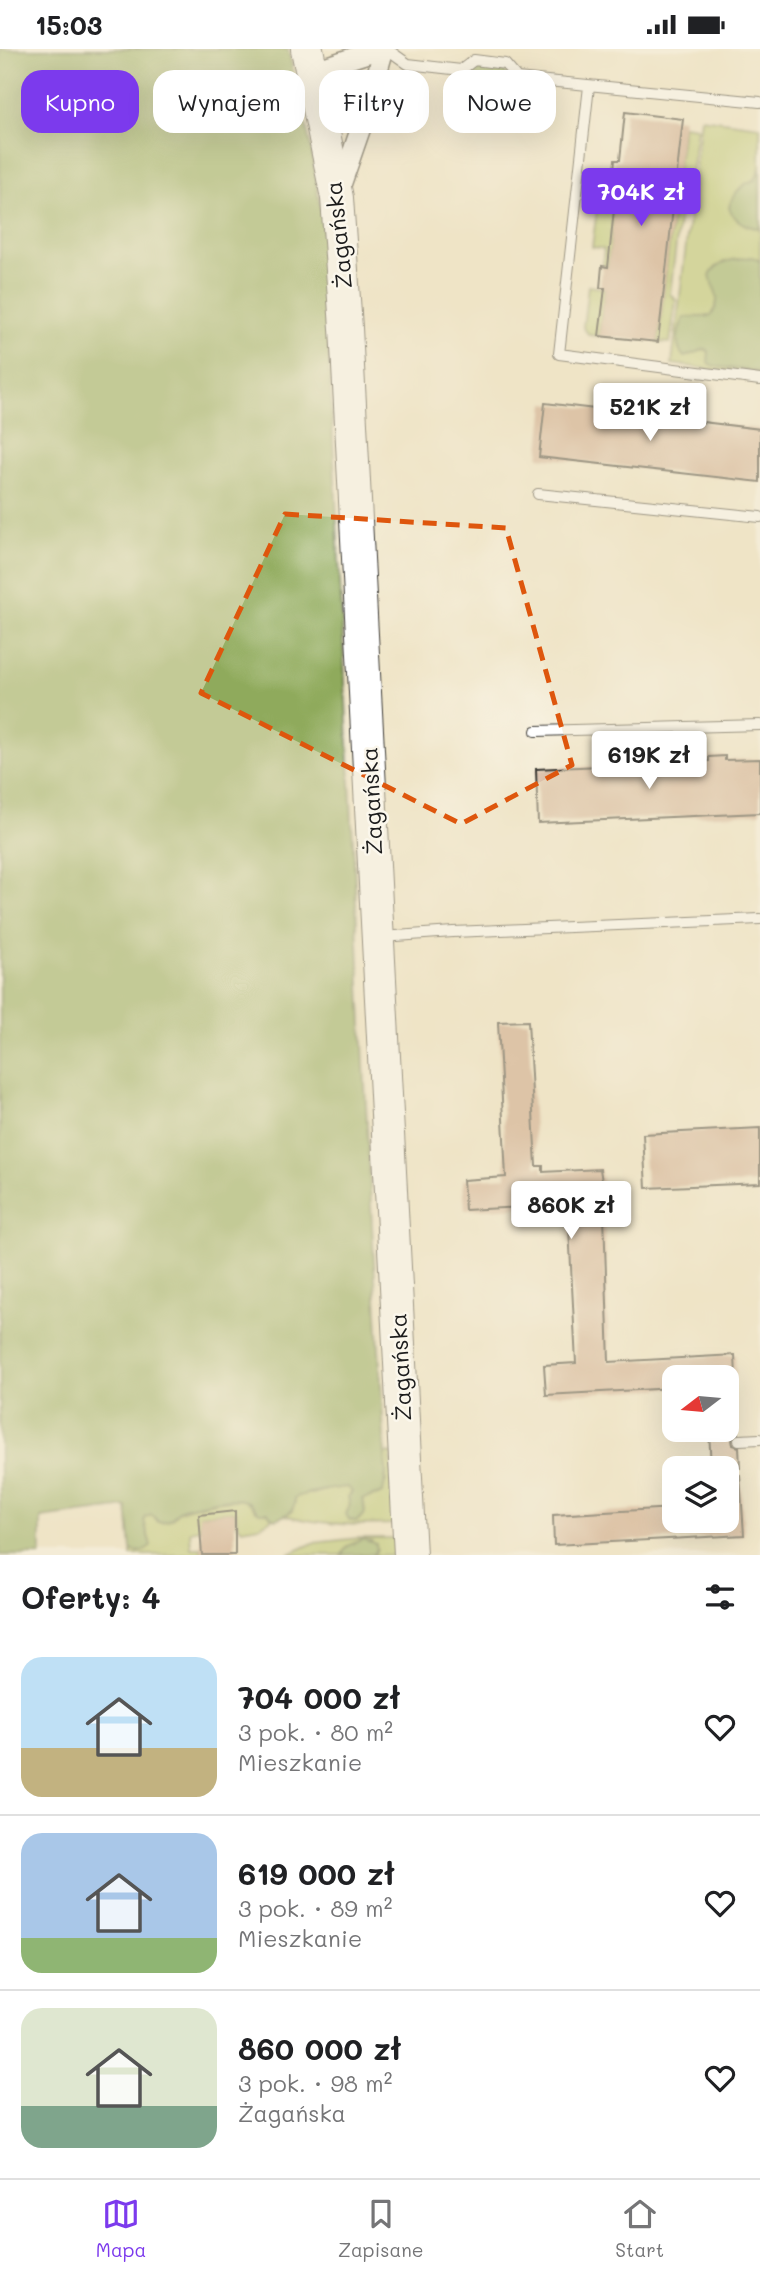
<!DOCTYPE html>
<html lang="pl">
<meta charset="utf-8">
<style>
body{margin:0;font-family:Mali,sans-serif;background:#f2f2f2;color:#202124;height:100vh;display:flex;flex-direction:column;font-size:26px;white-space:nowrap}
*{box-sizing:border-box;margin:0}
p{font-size:23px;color:#757577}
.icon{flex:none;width:38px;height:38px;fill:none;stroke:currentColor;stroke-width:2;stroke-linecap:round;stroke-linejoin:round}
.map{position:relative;height:1506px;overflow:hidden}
.side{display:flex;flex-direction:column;background:#fff;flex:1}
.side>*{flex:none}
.top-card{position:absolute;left:21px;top:21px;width:719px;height:63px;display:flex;gap:14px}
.needle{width:46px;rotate:254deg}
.buttons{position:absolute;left:662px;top:1316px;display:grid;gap:14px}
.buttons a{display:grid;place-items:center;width:77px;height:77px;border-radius:14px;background:#fff;box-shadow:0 7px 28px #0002;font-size:35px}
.price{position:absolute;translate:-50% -60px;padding:0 16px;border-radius:7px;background:#fff;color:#222;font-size:23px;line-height:46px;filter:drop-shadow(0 2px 4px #0008)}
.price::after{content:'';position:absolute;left:50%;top:42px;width:21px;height:16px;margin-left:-10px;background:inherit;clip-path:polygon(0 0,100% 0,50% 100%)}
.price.selected{background:#7c3aed;color:#fff}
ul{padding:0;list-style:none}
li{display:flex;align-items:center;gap:21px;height:175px;padding:0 21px}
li+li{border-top:2px solid #e0e0e0}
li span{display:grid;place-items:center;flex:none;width:196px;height:140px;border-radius:21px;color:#555}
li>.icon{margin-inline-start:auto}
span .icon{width:84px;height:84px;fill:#fffc;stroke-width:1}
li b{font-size:30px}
h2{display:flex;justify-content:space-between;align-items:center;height:84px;padding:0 21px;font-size:30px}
.chip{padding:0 24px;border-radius:21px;background:#fff;box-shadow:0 7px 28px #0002;font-size:24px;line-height:63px}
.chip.selected{background:#7c3aed;color:#fff}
.status{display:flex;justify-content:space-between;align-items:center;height:49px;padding:0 35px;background:#fff;direction:ltr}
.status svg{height:19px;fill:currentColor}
.tabs{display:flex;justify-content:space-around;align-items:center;height:98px;border-top:2px solid #e0e0e0;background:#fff;font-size:19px;color:#757577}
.tabs a{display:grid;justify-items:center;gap:4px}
.tabs .selected{color:#7c3aed}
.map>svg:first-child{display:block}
.green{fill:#b4c467;stroke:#687042;stroke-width:2}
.forest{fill:#8faa5c;stroke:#56633c;stroke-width:2}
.building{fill:#c89d81}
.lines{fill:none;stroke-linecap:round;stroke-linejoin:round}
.service-casing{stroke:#3c3a36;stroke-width:12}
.minor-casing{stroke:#3c3a36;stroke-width:22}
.primary-casing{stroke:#3c3a36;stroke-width:34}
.service{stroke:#fff;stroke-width:10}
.minor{stroke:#fff;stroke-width:19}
.primary{stroke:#fff;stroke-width:32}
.marked{fill:none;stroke:#de560d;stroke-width:5;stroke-dasharray:14 9;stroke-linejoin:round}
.labels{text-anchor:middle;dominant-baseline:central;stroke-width:5;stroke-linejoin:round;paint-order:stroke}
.street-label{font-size:23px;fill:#1c1c1c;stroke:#fbf7ec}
</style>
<div class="status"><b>15:03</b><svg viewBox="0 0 49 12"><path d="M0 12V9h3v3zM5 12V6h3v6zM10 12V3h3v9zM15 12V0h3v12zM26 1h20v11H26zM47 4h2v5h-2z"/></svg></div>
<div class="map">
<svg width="760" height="1506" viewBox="0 0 760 1506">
<rect width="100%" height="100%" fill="#fbf7ec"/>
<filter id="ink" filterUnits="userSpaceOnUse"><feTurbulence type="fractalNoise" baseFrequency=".0143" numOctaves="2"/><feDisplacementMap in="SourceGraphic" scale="14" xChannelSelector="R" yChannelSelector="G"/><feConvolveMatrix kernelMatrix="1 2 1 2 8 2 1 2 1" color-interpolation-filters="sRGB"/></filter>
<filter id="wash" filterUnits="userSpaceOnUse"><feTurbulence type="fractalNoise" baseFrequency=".00686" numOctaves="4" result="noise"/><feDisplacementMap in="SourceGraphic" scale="28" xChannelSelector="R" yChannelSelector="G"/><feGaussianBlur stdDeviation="1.57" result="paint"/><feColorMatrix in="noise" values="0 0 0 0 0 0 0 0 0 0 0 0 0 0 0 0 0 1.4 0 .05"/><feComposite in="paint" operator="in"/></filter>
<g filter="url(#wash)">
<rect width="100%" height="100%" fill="#efe4c6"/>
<path class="green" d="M 701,69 L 760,77 L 760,327 L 672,315 Z
M 683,76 L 697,78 L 691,124 L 684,129 L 670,245 L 676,251 L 670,294 L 658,293 Z
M 601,130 L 617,132 L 608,218 L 602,217 L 604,200 L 592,198 Z
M 588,237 L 605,239 L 599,287 L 589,286 L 583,278 Z
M 391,1404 L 395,1475 C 357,1477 320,1476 284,1466 L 292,1462 L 295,1449 L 300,1445 L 313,1445 L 336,1438 L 348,1438 L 352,1442 L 349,1448 L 352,1472 C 366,1471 366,1462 363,1450 L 379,1446 L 386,1432 L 385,1405 Z
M 240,1450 L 250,1453 L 256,1461 L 268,1463 L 273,1469 L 260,1477 L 242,1480 L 237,1475 L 236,1462 L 200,1466 L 200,1480 L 190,1482 L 191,1499 L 201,1499 L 202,1506 L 131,1506 L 131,1501 C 138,1504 146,1503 151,1497 L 144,1472 L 146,1468 L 152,1466 L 156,1471 C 184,1459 210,1452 240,1450 Z
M 359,1489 L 395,1489 L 395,1506 L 373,1506 L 376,1502 L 372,1492 C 362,1490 346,1495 342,1506 L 287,1506 L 313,1494 Z"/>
<path class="forest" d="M 0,0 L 288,0 L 310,93 L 322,169 L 372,1176 L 386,1424 L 383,1444 L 363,1450 L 365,1464 L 357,1472 L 349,1471 L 346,1465 L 350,1456 L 348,1448 L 352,1443 L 348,1438 C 337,1439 302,1444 295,1449 C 296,1461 287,1466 276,1470 L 271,1468 L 268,1463 L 259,1463 C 255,1459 252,1454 246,1452 C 231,1446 199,1456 183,1459 C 171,1465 177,1472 158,1473 L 152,1466 L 146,1468 L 144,1472 L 151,1497 L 141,1503 L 131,1501 L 127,1458 L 41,1469 L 41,1506 L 0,1506 Z
M 477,18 L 502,21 L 510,28 C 496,32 478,31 468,22 Z
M 760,119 L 760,175 L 759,179 C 747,179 733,170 729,159 C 731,147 743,133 755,131 Z
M 752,208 L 760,212 L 760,323 L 713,317 L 708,314 L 709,303 L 705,300 L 684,308 C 674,297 678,281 684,269 C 694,266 702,270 712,266 C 722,247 715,245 710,227 C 716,211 736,210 752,208 Z
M 363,1490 L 376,1495 L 377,1500 L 374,1505 L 342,1506 L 347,1497 Z"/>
<g id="blocks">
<path class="building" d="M 625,63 L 683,70 L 658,293 L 599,287 L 605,239 L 600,239 L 602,217 L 608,218 L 617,132 L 613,131 L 615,111 L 620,111 Z
M 545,354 L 760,380 L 760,433 L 539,408 Z
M 725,707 L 725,711 L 760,710 L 760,764 L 538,774 L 536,720 L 709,712 L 709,708 Z
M 528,972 L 536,1117 L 543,1117 L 543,1123 L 600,1120 L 603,1138 L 609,1313 L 735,1306 L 736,1328 L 674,1328 L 674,1339 L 546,1346 L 544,1316 L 576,1314 L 568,1159 L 563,1160 L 563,1156 L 465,1161 L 463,1131 L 506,1128 L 498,973 Z
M 760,1079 L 760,1134 L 646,1139 L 643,1085 Z
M 709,1381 L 738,1381 L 738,1384 L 734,1385 L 732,1391 L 733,1396 L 739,1398 L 740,1419 L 711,1419 Z
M 726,1426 L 740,1426 L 744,1486 L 554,1496 L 553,1466 L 674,1459 L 674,1472 L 726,1472 Z
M 235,1462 L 235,1506 L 202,1506 L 199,1466 Z"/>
</g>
</g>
<g filter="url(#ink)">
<use href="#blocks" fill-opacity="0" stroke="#3c3a36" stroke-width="2"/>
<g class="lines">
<defs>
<path id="service" d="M 387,0 L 408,15 L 461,21 L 474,11 L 505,15 L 517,29
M 461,21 L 471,34 L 499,39 L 517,29 L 760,53
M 589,37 L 559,305 L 760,331
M 538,445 L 760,468
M 536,682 L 760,676
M 382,888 L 453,883 L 760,870
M 739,1391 L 760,1390"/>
<path id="minor" d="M 312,22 L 380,0
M 339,142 L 365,67 L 384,0"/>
<path id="primary" d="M 307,0 L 337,149 L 346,279 L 410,1506"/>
</defs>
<use href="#service" class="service-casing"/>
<use href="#minor" class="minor-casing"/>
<use href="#primary" class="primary-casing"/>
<use href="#service" class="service"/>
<use href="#minor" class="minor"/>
<use href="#primary" class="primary"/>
</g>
</g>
<path d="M0 0H760V1506H0ZM 285,465 L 506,479 L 572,716 L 461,775 L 201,644 Z" fill="#efe4c6" fill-opacity=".55" fill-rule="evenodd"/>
<path class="marked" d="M 285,465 L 506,479 L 572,716 L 461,775 L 201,644 Z"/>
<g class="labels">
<g class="street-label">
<text transform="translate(338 186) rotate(-96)">Żagańska</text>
<text transform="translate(371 752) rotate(-93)">Żagańska</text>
<text transform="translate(400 1318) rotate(-93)">Żagańska</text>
</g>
</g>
</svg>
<div class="buttons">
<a><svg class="needle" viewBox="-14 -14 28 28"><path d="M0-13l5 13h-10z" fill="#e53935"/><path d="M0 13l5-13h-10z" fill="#757577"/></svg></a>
<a><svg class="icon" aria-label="layers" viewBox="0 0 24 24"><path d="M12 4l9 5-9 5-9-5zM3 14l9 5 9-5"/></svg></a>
</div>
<b class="price selected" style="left:641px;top:179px">704K zł</b>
<b class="price" style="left:650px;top:394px">521K zł</b>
<b class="price" style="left:649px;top:742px">619K zł</b>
<b class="price" style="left:571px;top:1192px">860K zł</b>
<div class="top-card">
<a class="chip selected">Kupno</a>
<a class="chip">Wynajem</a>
<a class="chip">Filtry</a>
<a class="chip">Nowe</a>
</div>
</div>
<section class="side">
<h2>Oferty: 4<svg class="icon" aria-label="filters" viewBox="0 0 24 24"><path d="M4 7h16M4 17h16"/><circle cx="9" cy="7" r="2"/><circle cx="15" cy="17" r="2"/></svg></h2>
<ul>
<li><span style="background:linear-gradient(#bfe0f5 65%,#c2b280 0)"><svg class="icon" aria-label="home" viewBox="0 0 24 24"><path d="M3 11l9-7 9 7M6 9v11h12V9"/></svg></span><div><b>704 000 zł</b><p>3 pok. · 80 m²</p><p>Mieszkanie</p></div><svg class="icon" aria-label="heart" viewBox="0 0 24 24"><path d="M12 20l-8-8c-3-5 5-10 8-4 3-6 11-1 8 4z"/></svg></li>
<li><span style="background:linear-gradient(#a9c7e8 75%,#8fb573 0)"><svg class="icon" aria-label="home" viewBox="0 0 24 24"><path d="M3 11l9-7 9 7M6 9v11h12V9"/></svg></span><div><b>619 000 zł</b><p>3 pok. · 89 m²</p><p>Mieszkanie</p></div><svg class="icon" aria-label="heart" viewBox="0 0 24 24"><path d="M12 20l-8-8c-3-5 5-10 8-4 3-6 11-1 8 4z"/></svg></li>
<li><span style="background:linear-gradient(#dfe7d0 70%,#7fa58c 0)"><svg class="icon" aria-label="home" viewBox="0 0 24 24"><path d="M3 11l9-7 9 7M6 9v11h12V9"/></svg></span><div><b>860 000 zł</b><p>3 pok. · 98 m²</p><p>Żagańska</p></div><svg class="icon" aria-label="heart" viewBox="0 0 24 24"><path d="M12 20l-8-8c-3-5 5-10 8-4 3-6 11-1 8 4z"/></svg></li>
</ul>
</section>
<nav class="tabs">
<a class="selected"><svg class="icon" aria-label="map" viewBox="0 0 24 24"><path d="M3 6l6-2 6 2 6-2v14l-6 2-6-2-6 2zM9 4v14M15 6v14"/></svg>Mapa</a>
<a><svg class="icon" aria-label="saved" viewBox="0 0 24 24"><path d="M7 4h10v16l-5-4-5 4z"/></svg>Zapisane</a>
<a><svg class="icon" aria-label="home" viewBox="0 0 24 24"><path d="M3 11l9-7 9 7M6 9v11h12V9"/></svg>Start</a>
</nav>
